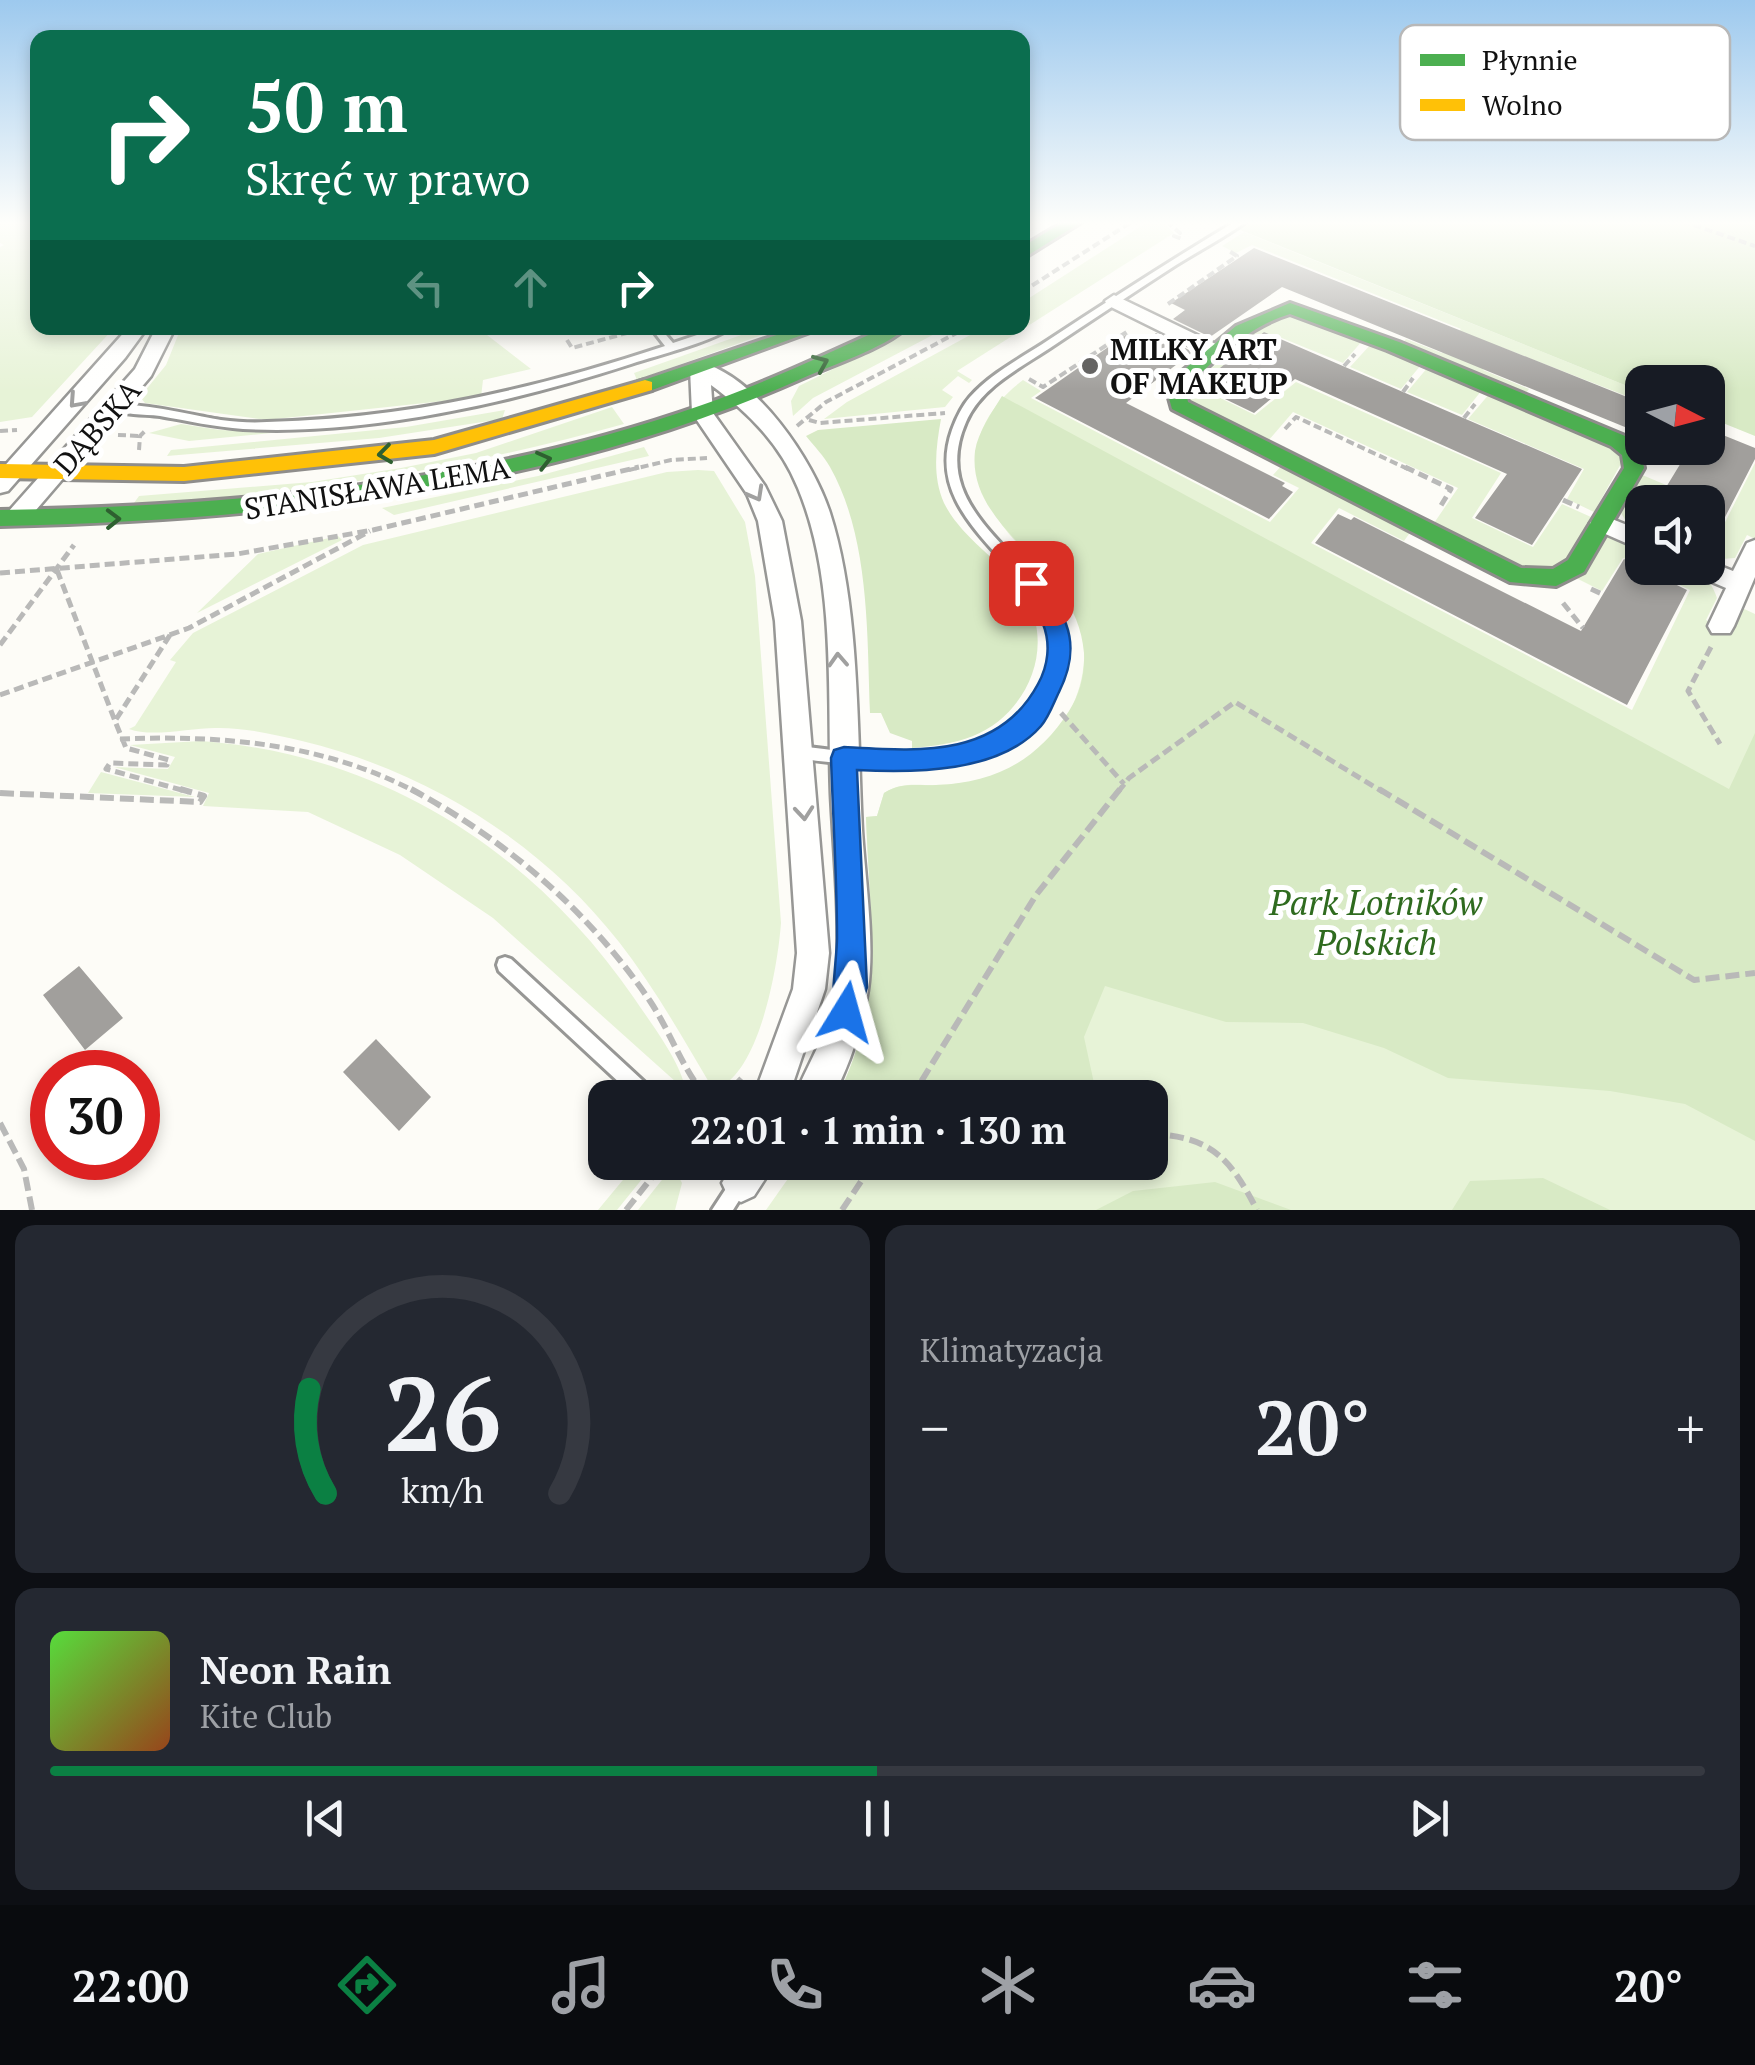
<!DOCTYPE html>
<html lang="pl">
<meta charset="utf-8">
<style>
:root{--surface:#171b24;--page:#242831;--text:#f1f3f6;--muted:#9ea1a6;--line:#363941;--accent:#0b8043}
body{margin:0;font-family:"PT Serif",serif;background:var(--page);color:var(--text);height:100vh;display:flex;flex-direction:column;font-size:38px;white-space:nowrap}
*{box-sizing:border-box;margin:0}
p{font-size:32px;color:var(--muted)}
.icon{flex:none;width:55px;height:55px;fill:none;stroke:currentColor;stroke-width:2;stroke-linecap:round;stroke-linejoin:round}
.map{position:relative;height:1210px;overflow:hidden}
.details{display:flex;flex-direction:column;gap:15px;padding:15px;background:#0d0f14;flex:1}
.details>*{flex:none}
.banner{position:absolute;left:30px;top:30px;width:1000px;height:305px;border-radius:20px;box-shadow:0 5px 15px #0003;background:#0b6e4f;color:#fff;overflow:hidden}
.needle{width:65px;rotate:96deg}
.tools{position:absolute;left:1625px;top:365px;display:grid;gap:20px}
.tools a{display:grid;place-items:center;width:100px;height:100px;border-radius:20px;background:var(--surface);box-shadow:0 5px 15px #0003;font-size:50px}
.speed{position:absolute;left:30px;top:1050px;display:flex;gap:20px;font-size:50px;font-weight:700;text-align:center}
.speed>*{display:grid;place-content:center;width:130px;height:130px;border-radius:50%;background:var(--surface);box-shadow:0 5px 15px #0003;line-height:1}
.speed .limit{border:15px solid #d22;background:#fff;color:#111}
.pin{position:absolute;display:grid;place-items:center;width:85px;height:85px;color:#fff;margin:-42px;border-radius:20px;box-shadow:0 5px 15px #0006}
.me{position:absolute;width:110px;margin:-55px;rotate:8deg;stroke-linejoin:round;filter:drop-shadow(0 0 8px #0008)}
.turn{display:flex;align-items:center;gap:35px;height:210px;padding:0 50px;font-size:45px}
.turn .icon{width:130px;height:130px;stroke-width:2.5}
.turn b{display:block;font-size:70px;line-height:85px}
.lanes{display:flex;align-items:center;height:95px;padding:0 50px;background:#0003;justify-content:center;gap:50px;direction:ltr}
.lanes .off{opacity:.35}
.big{font-size:75px;font-weight:800;line-height:1.1}
.details .card{flex:1;display:flex;flex-direction:column;justify-content:center;gap:15px;min-width:0;padding:0 35px;border-radius:20px;background:var(--page)}
.details .dial{align-items:center;gap:0}
.dial svg{height:260px;overflow:visible;fill:none;stroke:var(--line);stroke-width:7;stroke-linecap:round;text-anchor:middle}
.dial text{fill:var(--text);stroke:none}
.song{display:flex;align-items:center;gap:30px}
.cover{width:120px;height:120px;border-radius:15px;background:linear-gradient(135deg,hsl(110 70% 55%),hsl(20 70% 35%))}
.played{height:10px;border-radius:5px;background:linear-gradient(90deg,var(--accent) 50%,var(--line) 50%)}
.keys{display:flex;justify-content:space-around;direction:ltr}
.heat{display:flex;justify-content:space-between;align-items:center;font-size:55px;direction:ltr}
.details .tiles{flex:1;display:grid;gap:15px;grid-template-columns:1fr 1fr}
.card:last-child{grid-column:span 2}
.trip{position:absolute;left:588px;top:1080px;width:580px;height:100px;border-radius:20px;background:var(--surface);box-shadow:0 5px 15px #0003;font-weight:800;line-height:100px;text-align:center}
.dock{display:flex;height:160px;justify-content:space-around;align-items:center;background:#090b0e;color:var(--muted)}
.dock .icon{width:70px;height:70px}
.dock .active{color:var(--accent)}
.dock b{font-size:45px;color:var(--text)}
.map>svg:first-child{display:block}
.green{fill:#e7f3d7}
.forest{fill:#d8eac5}
.building{fill:#a19f9c}
.lines{fill:none;stroke-linecap:round;stroke-linejoin:round}
.lane-casing{stroke:#979795;stroke-width:6}
.street-casing{stroke:#979795;stroke-width:5}
.fast-casing{stroke:#8e8d8b;stroke-width:6}
.slow-casing{stroke:#8e8d8b;stroke-width:6}
.path-far2{stroke:#b9b9b8;stroke-width:4;stroke-dasharray:8 4;stroke-linecap:butt}
.path-far1{stroke:#b9b9b8;stroke-width:5;stroke-dasharray:10 5;stroke-linecap:butt}
.path{stroke:#b9b9b8;stroke-width:6;stroke-dasharray:14 6;stroke-linecap:butt}
.lane{fill:#fffffe;fill-rule:evenodd}
.street{fill:#fffffe;fill-rule:evenodd}
.fast{fill:#4caf50;fill-rule:evenodd}
.slow{fill:#ffc107;fill-rule:evenodd}
.oneway{stroke:#2e6030}
.oneway2{stroke:#a0a09f}
.route{fill:#1a73e8;stroke:#114b97;stroke-width:2.5}
.poi-dot{fill:#646362;stroke:#fff;stroke-width:4}
.labels{text-anchor:middle;dominant-baseline:central;stroke-width:10;stroke-linejoin:round;paint-order:stroke}
.poi-label{font-size:30px;font-weight:bold;fill:#111;stroke:#fff;text-anchor:start}
.street-label{font-size:30px;fill:#111;stroke:#fff}
.near-park-label{font-size:35px;font-style:italic;fill:#2f6b1f;stroke:#fff}
.key{fill:#fff;stroke:#b8b8b8;stroke-width:2.5}
.key-label{font-size:28px;fill:#111}
</style>
<div class="map">
<svg width="1755" height="1210" viewBox="0 0 1755 1210">
<rect width="100%" height="100%" fill="#fdfcf7"/>
<path class="green" d="M 37,221 L 38,328 L 114,328 L 32,417 L 0,422 L 0,247 L 4,245 L 0,243 L 0,222 Z
M 1149,221 L 1161,221 L 1174,233 L 957,371 L 972,380 L 969,383 L 958,376 L 942,390 L 953,397 L 945,407 L 824,419 L 847,402 L 983,328 L 1022,328 L 1023,302 Z
M 1244,232 L 1642,392 L 1642,402 L 1501,347 L 1483,370 L 1529,389 L 1523,397 L 1400,346 L 1406,339 L 1442,353 L 1461,329 L 1252,245 L 1236,253 L 1222,246 Z
M 1281,313 L 1363,340 L 1343,363 L 1277,336 L 1208,392 L 1255,415 L 1296,382 L 1501,473 L 1472,518 L 1533,547 L 1562,504 L 1591,517 L 1561,570 L 1544,576 L 1432,526 L 1458,488 L 1293,412 L 1268,441 L 1190,402 L 1186,388 Z
M 181,328 L 478,328 L 531,369 L 483,380 L 481,397 L 266,420 L 145,403 L 140,397 L 166,365 Z
M 761,328 L 781,328 L 637,380 L 634,373 Z
M 916,328 L 946,328 L 813,398 L 793,416 L 791,401 L 799,386 Z
M 1371,344 L 1421,365 L 1401,389 L 1350,367 Z
M 1428,367 L 1482,390 L 1462,415 L 1407,392 Z
M 1023,380 L 1041,391 L 1031,398 L 1270,522 L 1299,488 L 1273,475 L 1283,464 L 1414,527 L 1404,541 L 1339,508 L 1311,543 L 1632,710 L 1690,590 L 1644,568 C 1676,568 1706,562 1717,598 L 1706,620 L 1727,630 L 1740,607 L 1755,614 L 1755,1210 L 766,1210 L 799,1163 L 1150,1162 L 1150,1098 L 837,1097 C 887,999 869,920 866,817 L 877,816 L 884,793 C 901,782 915,785 935,785 C 974,784 1011,776 1041,749 C 1080,713 1098,653 1072,604 C 1058,579 1034,562 1016,542 C 965,486 960,428 1023,380 Z
M 1490,393 L 1603,441 L 1623,460 L 1594,512 L 1567,499 L 1584,469 L 1468,419 Z
M 612,407 L 624,424 C 464,468 300,496 134,503 L 139,496 L 312,482 L 401,468 L 476,453 Z
M 505,410 L 502,419 L 379,438 L 167,456 L 171,450 L 406,427 Z
M 181,424 L 220,430 L 281,432 L 189,441 L 149,433 Z
M 644,447 L 649,456 L 394,515 L 382,508 L 538,476 Z
M 1755,463 L 1755,539 L 1747,535 L 1735,558 L 1708,560 L 1708,544 L 1713,546 Z
M 698,470 L 714,471 L 745,522 L 755,576 L 781,923 C 778,965 761,1064 722,1086 L 710,1084 C 681,1035 654,987 619,942 C 541,842 426,771 302,741 C 276,735 247,728 219,728 C 193,727 153,738 129,729 L 135,726 L 176,662 L 170,660 L 193,633 L 363,545 L 667,472 Z
M 1640,474 L 1666,485 L 1655,502 L 1642,502 L 1642,532 L 1626,521 L 1621,513 Z
M 1606,527 L 1642,545 L 1642,567 L 1623,558 L 1602,591 L 1574,577 Z
M 338,536 L 342,540 L 197,613 L 258,554 Z
M 201,741 C 382,754 533,851 634,998 C 652,1025 680,1060 686,1091 L 493,918 L 400,855 L 308,812 L 203,806 L 209,793 L 114,767 L 168,769 L 175,757 L 130,745 Z
M 101,772 L 195,797 L 88,793 Z
M 637,1163 L 655,1163 L 617,1210 L 598,1210 Z
M 673,1166 L 682,1183 L 675,1210 L 638,1210 Z"/>
<path class="forest" d="M 1218,221 L 1755,221 L 1755,436 L 1708,417 L 1708,382 L 1642,382 L 1642,392 Z
M 1002,396 L 1729,789 L 1755,733 L 1755,1141 L 1685,1104 L 1610,1091 L 1448,1078 L 1384,1048 L 1303,1023 L 1226,1022 L 1105,986 L 1084,1037 L 1097,1097 L 837,1097 C 885,1003 870,918 866,817 L 877,816 L 884,793 C 902,782 916,786 936,785 C 994,783 1037,761 1069,711 C 1080,694 1085,674 1084,653 C 1078,564 966,532 975,451 C 978,432 992,412 1002,396 Z
M 941,419 C 936,447 932,476 944,503 C 963,541 1004,561 1025,596 C 1056,648 1027,714 973,736 C 953,744 933,746 912,748 L 912,741 L 890,733 L 881,713 L 870,713 C 867,635 870,538 830,467 C 824,456 814,446 806,436 L 818,430 Z
M 1543,1178 L 1610,1210 L 1452,1210 L 1470,1181 Z
M 1215,1182 L 1291,1210 L 1096,1210 L 1133,1191 Z"/>
<path class="building" d="M 1254,248 L 1642,403 L 1642,434 L 1282,287 L 1210,337 L 1173,319 L 1185,310 L 1171,303 Z
M 1264,332 L 1403,392 L 1582,469 L 1532,545 L 1475,518 L 1507,474 L 1295,379 L 1254,413 L 1198,386 Z
M 1156,333 L 1193,352 L 1126,403 L 1285,483 L 1282,486 L 1293,492 L 1269,519 L 1035,398 L 1127,334 L 1145,342 Z
M 1708,429 L 1755,448 L 1755,459 L 1708,550 L 1708,502 L 1657,502 L 1690,448 L 1708,448 Z
M 1338,514 L 1351,520 L 1354,517 L 1581,631 L 1624,559 L 1687,590 L 1627,705 L 1315,543 Z
M 79,966 L 123,1018 L 85,1050 L 43,995 Z
M 376,1039 L 431,1097 L 399,1131 L 343,1072 Z"/>
<g class="lines">
<defs>
<path id="lane" d="M 1236,221 L 1247,221 C 1225,237 1200,250 1176,265 C 1134,292 1092,320 1050,348 C 1020,368 981,387 966,422 C 925,515 1040,553 1062,629 C 1069,654 1063,679 1050,701 C 1046,707 1043,715 1038,721 C 998,771 911,770 854,764 C 834,762 813,762 794,756 L 792,752 L 794,748 L 799,746 C 860,753 945,768 1001,735 C 1019,725 1031,709 1041,691 C 1054,670 1056,641 1045,618 C 1015,555 923,512 952,430 C 956,419 962,406 970,397 C 991,373 1023,357 1050,339 C 1111,299 1173,259 1236,221 Z
M 651,328 L 660,328 L 673,343 L 718,328 L 731,328 C 705,344 661,354 631,364 C 514,402 367,436 243,429 C 215,427 188,421 160,416 C 144,414 122,415 109,408 C 127,398 197,417 221,420 C 237,422 252,423 267,422 C 408,418 532,390 665,346 Z
M 505,957 L 511,959 L 655,1092 L 658,1098 L 636,1098 L 499,971 L 497,965 L 499,959 Z
M 710,1162 L 733,1162 L 748,1176 L 750,1183 L 733,1210 L 712,1210 L 729,1184 L 713,1168 Z"/>
<path id="street" d="M 1114,295 L 1224,348 L 1227,352 L 1217,358 L 1210,356 L 1107,305 L 1105,301 Z
M 128,328 L 147,328 L 125,358 L 8,491 L 0,493 L 0,471 Z
M 156,328 L 175,328 L 151,376 L 24,524 L 8,524 L 4,518 L 8,512 L 135,369 Z
M 700,362 C 757,377 813,460 830,513 C 860,606 857,732 862,830 C 865,879 875,942 868,990 C 862,1027 850,1065 832,1098 L 794,1098 C 810,1058 831,1031 836,985 C 841,923 834,857 831,795 C 827,696 837,581 798,488 C 780,444 749,413 711,385 L 713,413 L 765,486 L 782,521 L 801,621 L 829,953 L 825,989 L 788,1098 L 753,1098 L 793,989 L 797,953 L 775,621 L 758,521 L 747,494 L 692,413 L 690,368 Z
M 1602,515 L 1642,531 L 1642,550 L 1594,529 L 1590,523 Z
M 1755,540 L 1755,577 L 1734,626 L 1730,633 L 1712,633 L 1708,626 L 1726,588 L 1693,574 L 1690,568 L 1708,568 L 1708,561 L 1733,571 L 1747,543 Z
M 734,1162 L 776,1162 L 754,1196 L 741,1202 L 728,1196 L 722,1183 Z"/>
<path id="fast" d="M 1065,221 L 1083,221 L 1022,259 L 1022,247 Z
M 1290,303 L 1399,342 L 1625,436 L 1641,453 L 1644,468 L 1584,572 L 1556,586 L 1510,582 L 1172,409 L 1166,387 L 1168,383 L 1236,326 ZM 1290,314 L 1387,350 L 1611,446 L 1622,455 L 1624,468 L 1568,560 L 1553,569 L 1521,568 L 1188,402 L 1185,388 C 1216,359 1247,327 1290,314 Z
M 797,328 L 821,328 L 652,390 L 638,390 L 636,386 L 638,382 Z
M 884,328 L 906,328 C 884,348 832,365 803,378 C 552,490 273,520 0,526 L 0,510 C 237,506 477,484 702,405 C 765,383 824,355 884,328 Z"/>
<path id="slow" d="M 645,380 L 652,382 L 652,390 L 434,454 L 184,481 L 0,478 L 0,464 L 184,467 L 434,440 Z"/>
</defs>
<use href="#lane" class="lane-casing"/>
<use href="#street" class="street-casing"/>
<use href="#fast" class="fast-casing"/>
<use href="#slow" class="slow-casing"/>
<path class="path-far2" d="M 1166,221 L 1180,233 L 1174,236 L 1182,239
M 1682,221 L 1755,246
M 1022,292 L 1133,221
M 1168,304 L 1237,256 L 1229,251
M 567,340 L 572,348 L 638,330
M 1344,366 L 1355,354
M 1029,379 L 1043,387 L 1128,331
M 1403,392 L 1413,378
M 1464,418 L 1475,404
M 809,420 L 820,423 L 945,413
M 797,426 L 826,402 L 966,328
M 1285,429 L 1296,417 L 1410,470
M 0,431 L 17,430
M 118,435 L 140,436
M 139,450 L 140,436 L 147,429
M 1662,453 L 1678,449
M 629,470 L 671,460 L 707,458"/>
<path class="path-far1" d="M 1405,467 L 1451,489 L 1440,507
M 1563,500 L 1579,507
M 57,570 L 115,721
M 0,573 L 237,554 L 373,530 L 639,467
M 1591,589 L 1602,594
M 1563,603 L 1583,628
M 170,635 L 115,721 L 126,748 L 169,760 L 167,765 L 110,763 L 106,769 L 189,792
M 0,645 L 74,545
M 1711,647 L 1688,691 L 1720,744
M 0,695 L 189,628 L 370,531
M 1061,713 L 1124,784
M 120,739 C 222,735 323,743 416,792
M 1118,792 L 1129,778 L 1235,702 L 1383,792"/>
<path class="path" d="M 411,789 C 507,841 588,910 650,1001 C 670,1031 681,1066 704,1094 L 728,1093 L 742,1078
M 1379,789 L 1694,980 L 1755,973
M 0,793 L 200,802 L 204,796 L 180,789
M 911,1098 L 1036,895 L 1120,789
M 0,1123 L 24,1169 L 32,1210
M 1150,1134 C 1211,1136 1230,1158 1257,1210
M 626,1210 L 664,1162
M 842,1210 L 874,1162"/>
<use href="#lane" class="lane"/>
<use href="#street" class="street"/>
<use href="#fast" class="fast"/>
<use href="#slow" class="slow"/>
</g>
<defs><path id="oneway-chevron" d="M-2-3.5L2.5 0L-2 3.5" fill="none" stroke-width="1.6" stroke-linecap="round" stroke-linejoin="round" transform="scale(2.5)"/></defs>
<g class="oneway">
<use href="#oneway-chevron" transform="translate(821 363) rotate(-23)"/>
<use href="#oneway-chevron" transform="translate(385 454) rotate(173)"/>
<use href="#oneway-chevron" transform="translate(544 460) rotate(-14)"/>
<use href="#oneway-chevron" transform="translate(113 519) rotate(-1)"/>
</g>
<g class="oneway2">
<use href="#oneway-chevron" transform="translate(76 401) rotate(132)"/>
<use href="#oneway-chevron" transform="translate(756 494) rotate(61)"/>
<use href="#oneway-chevron" transform="translate(838 660) rotate(-93)"/>
<use href="#oneway-chevron" transform="translate(804 813) rotate(85)"/>
</g>
<linearGradient id="sky" x2="0" y2="1"><stop stop-color="#9dc9ee"/><stop offset="0.57" stop-color="#fefefb"/><stop offset="1" stop-color="#fefefb" stop-opacity="0"/></linearGradient>
<rect width="1755" height="391" fill="url(#sky)"/>
<path class="route" d="M 1031,574 L 1039,577 C 1048,592 1061,608 1066,624 C 1075,648 1070,670 1059,692 C 1054,702 1049,717 1041,726 C 1000,773 914,773 857,770 L 867,987 L 856,1022 L 846,1027 L 835,1022 C 829,1009 837,958 837,938 C 837,878 833,818 831,758 L 834,750 L 844,747 C 917,751 998,759 1038,684 C 1048,666 1051,644 1043,624 C 1038,610 1027,596 1020,583 Z"/>
<circle class="poi-dot" cx="1090" cy="366" r="10"/>
<g class="labels">
<g class="poi-label">
<text x="1110" y="349">MILKY ART<tspan x="1110" dy="34">OF MAKEUP</tspan></text>
</g>
<g class="street-label">
<text transform="translate(97 427) rotate(-49)">DĄBSKA</text>
<text transform="translate(377 488) rotate(-9)">STANISŁAWA LEMA</text>
</g>
<g class="near-park-label">
<text x="1376" y="902">Park Lotników<tspan x="1376" dy="40">Polskich</tspan></text>
</g>
</g>
<rect x="1400" y="25" width="330" height="115" rx="15" class="key"/>
<rect x="1420" y="54" width="45" height="12" fill="#4caf50"/>
<rect x="1420" y="99" width="45" height="12" fill="#ffc107"/>
<g class="key-label">
<text x="1482" y="70">Płynnie</text>
<text x="1482" y="115">Wolno</text>
</g>
</svg>
<div class="tools">
<a><svg class="needle" viewBox="-14 -14 28 28"><path d="M0-13l5 13h-10z" fill="#e53935"/><path d="M0 13l5-13h-10z" fill="#9ea1a6"/></svg></a>
<a><svg class="icon" aria-label="sound" viewBox="0 0 24 24"><path d="M4 9h4l5-4v14l-5-4H4zM17 9q2 3 0 6"/></svg></a>
</div>
<div class="speed"><div class="limit">30</div></div>
<div class="pin" style="left:1031px;top:583px;background:#d93025"><svg class="icon" aria-label="arrive" viewBox="0 0 24 24"><path d="M6 21V4h12l-3 4 3 4H6"/></svg></div>
<svg class="me" style="left:846px;top:1012px" viewBox="-20 -20 40 40"><path d="M0-17L14 15 0 8-14 15z" fill="#1a73e8" stroke="#fff" stroke-width="4"/></svg>
<div class="trip">22:01 · 1 min · 130 m</div>
<div class="banner">
<div class="turn"><svg class="icon" aria-label="right" viewBox="0 0 24 24"><path d="M7 20v-9h11M14 6l5 5-5 5"/></svg><div><b>50 m</b>Skręć w prawo</div></div>
<div class="lanes"><svg class="icon off" aria-label="left" viewBox="0 0 24 24"><path d="M17 20v-9H6M10 6l-5 5 5 5"/></svg><svg class="icon off" aria-label="ahead" viewBox="0 0 24 24"><path d="M12 20V5M6 11l6-6 6 6"/></svg><svg class="icon" aria-label="right" viewBox="0 0 24 24"><path d="M7 20v-9h11M14 6l5 5-5 5"/></svg></div>
</div>
</div>
<section class="details">
<div class="tiles">
<div class="card dial"><svg viewBox="0 0 100 80">
<path d="M14 69A42 42 0 1 1 86 69"/>
<path d="M14 69A42 42 0 0 1 9 37" stroke="#0b8043"/>
<text x="50" y="56" font-size="32" font-weight="700">26</text>
<text x="50" y="72" font-size="11">km/h</text>
</svg></div>
<div class="card"><p>Klimatyzacja</p>
<div class="heat"><a>−</a><b class="big">20°</b><a>+</a></div>
</div>
<div class="card">
<div class="song"><i class="cover"></i><div><b>Neon Rain</b><p>Kite Club</p></div></div>
<div class="played"></div>
<div class="keys"><svg class="icon" aria-label="previous" viewBox="0 0 24 24"><path d="M18 5L8 12l10 7zM5 5v14"/></svg><svg class="icon" aria-label="pause" viewBox="0 0 24 24"><path d="M8 5v14M16 5v14"/></svg><svg class="icon" aria-label="next" viewBox="0 0 24 24"><path d="M6 5l10 7-10 7zM19 5v14"/></svg></div>
</div>
</div>
</section>
<nav class="dock">
<b>22:00</b>
<svg class="icon active" aria-label="directions" viewBox="0 0 24 24"><path d="M12 3l9 9-9 9-9-9zM9 14v-3h6M13 9l2 2-2 2"/></svg>
<svg class="icon" aria-label="music" viewBox="0 0 24 24"><path d="M9 18V5l10-2v13"/><circle cx="6" cy="18" r="3"/><circle cx="16" cy="16" r="3"/></svg>
<svg class="icon" aria-label="phone" viewBox="0 0 24 24"><path d="M5 4h4l2 5-3 2q2 4 5 5l2-3 5 2v4C11 20 4 13 5 4z"/></svg>
<svg class="icon" aria-label="climate" viewBox="0 0 24 24"><path d="M12 3v18M4 7l16 10M4 17L20 7"/></svg>
<svg class="icon" aria-label="car" viewBox="0 0 24 24"><path d="M5 17H2v-5l4-1 3-4h7l3 4 3 1v5h-3M9 17h6M6 11h13"/><circle cx="7" cy="17" r="2"/><circle cx="17" cy="17" r="2"/></svg>
<svg class="icon" aria-label="filters" viewBox="0 0 24 24"><path d="M4 7h16M4 17h16"/><circle cx="9" cy="7" r="2"/><circle cx="15" cy="17" r="2"/></svg>
<b>20°</b>
</nav>
